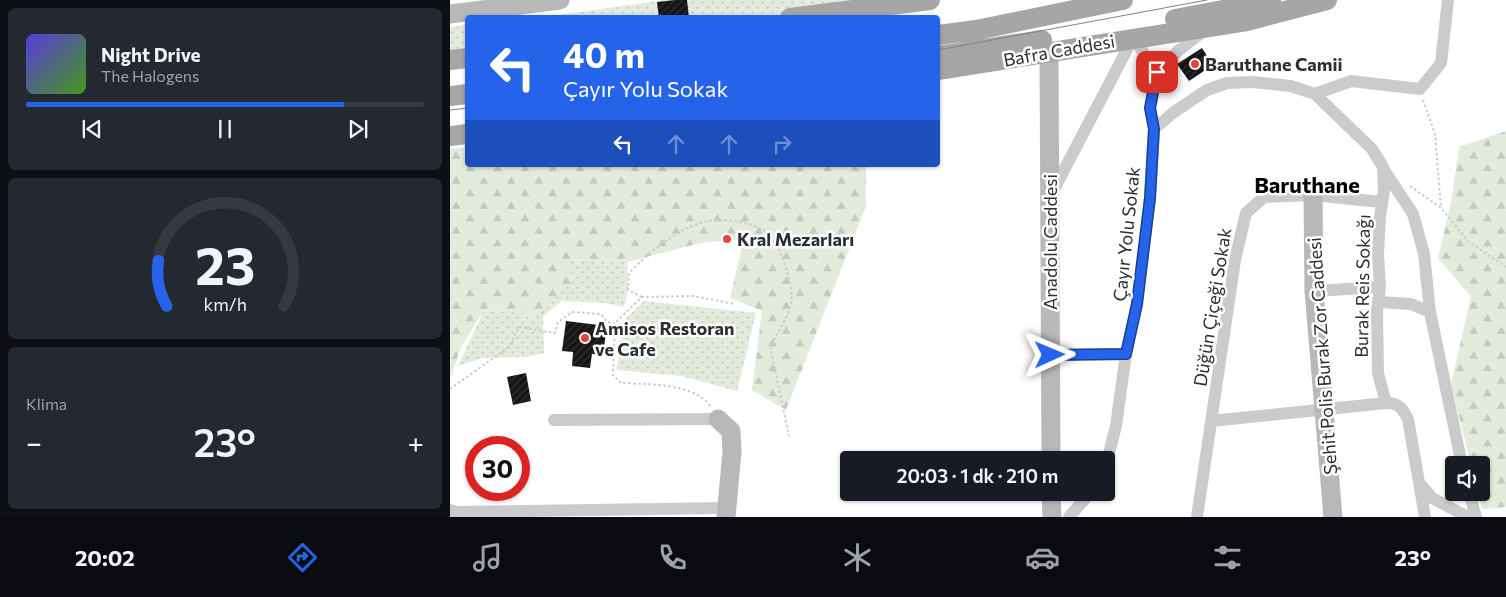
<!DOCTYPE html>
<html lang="tr">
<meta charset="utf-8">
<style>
:root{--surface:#171b24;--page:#242831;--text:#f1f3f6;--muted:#9ea1a6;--line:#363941;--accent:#2563eb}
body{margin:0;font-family:Commissioner,sans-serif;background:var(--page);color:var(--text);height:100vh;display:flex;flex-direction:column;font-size:19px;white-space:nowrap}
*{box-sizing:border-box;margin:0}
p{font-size:16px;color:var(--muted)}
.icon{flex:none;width:28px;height:28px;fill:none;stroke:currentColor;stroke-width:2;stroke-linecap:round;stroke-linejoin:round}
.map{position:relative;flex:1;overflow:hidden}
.drawer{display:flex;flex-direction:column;gap:8px;padding:8px;background:#0d0f14;width:450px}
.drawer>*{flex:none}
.guide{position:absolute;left:15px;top:15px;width:475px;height:152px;border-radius:5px;box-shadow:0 1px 4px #0004;background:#2563eb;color:#fff;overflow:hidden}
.fabs{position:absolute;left:995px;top:456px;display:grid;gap:10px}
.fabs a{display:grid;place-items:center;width:45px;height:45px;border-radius:5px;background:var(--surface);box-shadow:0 1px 4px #0004;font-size:25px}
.speed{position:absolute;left:15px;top:436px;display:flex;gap:10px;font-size:25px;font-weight:700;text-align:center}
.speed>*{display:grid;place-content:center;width:65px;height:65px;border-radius:50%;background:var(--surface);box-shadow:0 1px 4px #0004;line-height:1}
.speed .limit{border:8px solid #d22;background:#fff;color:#111}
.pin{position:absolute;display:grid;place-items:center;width:42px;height:42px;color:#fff;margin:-21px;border-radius:10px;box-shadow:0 2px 8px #0006}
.me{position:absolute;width:55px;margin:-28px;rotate:89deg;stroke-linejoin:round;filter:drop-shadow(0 0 4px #0008)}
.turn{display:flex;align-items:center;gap:18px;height:105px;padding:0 15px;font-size:22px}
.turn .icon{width:65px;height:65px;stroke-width:2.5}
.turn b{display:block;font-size:35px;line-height:42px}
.lanes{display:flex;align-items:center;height:48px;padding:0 15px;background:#0003;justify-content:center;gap:25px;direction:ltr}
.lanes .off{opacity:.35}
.big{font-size:38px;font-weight:600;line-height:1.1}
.drawer .tile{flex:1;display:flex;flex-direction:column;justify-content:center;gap:8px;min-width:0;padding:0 18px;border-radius:8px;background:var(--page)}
.drawer .dial{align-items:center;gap:0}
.dial svg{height:130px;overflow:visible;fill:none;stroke:var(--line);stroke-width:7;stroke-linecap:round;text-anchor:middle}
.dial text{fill:var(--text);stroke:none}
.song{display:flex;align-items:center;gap:15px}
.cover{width:60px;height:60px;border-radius:8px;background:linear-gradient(135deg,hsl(250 70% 55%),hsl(100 70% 35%))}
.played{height:5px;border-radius:2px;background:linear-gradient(90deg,var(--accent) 80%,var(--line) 80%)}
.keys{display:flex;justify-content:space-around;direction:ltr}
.heat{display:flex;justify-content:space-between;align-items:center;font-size:28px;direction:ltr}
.trip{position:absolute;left:390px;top:451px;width:275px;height:50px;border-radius:5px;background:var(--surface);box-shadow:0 1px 4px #0004;font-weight:600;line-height:50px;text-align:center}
.tab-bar{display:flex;height:80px;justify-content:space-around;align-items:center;background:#090b0e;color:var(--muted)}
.tab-bar .icon{width:35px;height:35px}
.tab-bar .active{color:var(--accent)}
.tab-bar b{font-size:22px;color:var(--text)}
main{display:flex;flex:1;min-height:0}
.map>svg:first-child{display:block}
.grass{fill:url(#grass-dots)}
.forest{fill:url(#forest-firs)}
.building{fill:url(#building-hatch)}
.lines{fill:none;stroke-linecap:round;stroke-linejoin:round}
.path{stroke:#cbcbcb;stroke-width:2;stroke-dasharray:2.5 2.5;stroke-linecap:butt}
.street{stroke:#cbcbcb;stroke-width:12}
.secondary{stroke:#b8b8b8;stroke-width:19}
.primary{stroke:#a6a6a6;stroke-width:20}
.tram{stroke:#838383;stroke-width:1}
.route-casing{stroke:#184099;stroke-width:12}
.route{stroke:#2563eb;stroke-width:9}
.poi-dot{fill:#df4836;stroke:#fff;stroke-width:2}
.labels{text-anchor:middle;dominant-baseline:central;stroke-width:5;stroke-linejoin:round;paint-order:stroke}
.street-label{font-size:18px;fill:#2e2e2e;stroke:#fff}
.poi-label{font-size:18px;font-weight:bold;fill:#2e2e2e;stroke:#fff;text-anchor:start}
.district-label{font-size:22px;font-weight:bold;fill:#000;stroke:#fff}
</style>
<main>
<section class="drawer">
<div class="tile">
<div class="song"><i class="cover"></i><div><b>Night Drive</b><p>The Halogens</p></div></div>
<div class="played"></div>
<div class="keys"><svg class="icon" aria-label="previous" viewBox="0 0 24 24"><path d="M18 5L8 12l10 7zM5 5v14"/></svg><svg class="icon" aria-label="pause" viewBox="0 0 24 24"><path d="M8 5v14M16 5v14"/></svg><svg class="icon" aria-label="next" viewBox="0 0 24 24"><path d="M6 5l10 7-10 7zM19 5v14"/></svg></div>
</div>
<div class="tile dial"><svg viewBox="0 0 100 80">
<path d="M14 69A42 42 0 1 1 86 69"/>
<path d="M14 69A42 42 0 0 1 9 41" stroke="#2563eb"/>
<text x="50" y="56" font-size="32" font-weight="700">23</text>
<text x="50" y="72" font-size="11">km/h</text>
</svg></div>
<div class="tile"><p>Klima</p>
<div class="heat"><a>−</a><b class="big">23°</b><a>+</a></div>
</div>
</section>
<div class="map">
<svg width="1056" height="517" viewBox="0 0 1056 517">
<defs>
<pattern id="grass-dots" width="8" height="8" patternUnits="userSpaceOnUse" patternTransform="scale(1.25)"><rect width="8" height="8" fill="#e2ebdc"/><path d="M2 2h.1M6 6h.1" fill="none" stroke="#c2cabd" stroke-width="1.8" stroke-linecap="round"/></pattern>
<pattern id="forest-firs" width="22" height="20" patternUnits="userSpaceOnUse" patternTransform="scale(1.25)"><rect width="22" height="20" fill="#e2ebdc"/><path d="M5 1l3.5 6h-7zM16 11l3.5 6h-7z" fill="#c2cabd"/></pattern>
<pattern id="building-hatch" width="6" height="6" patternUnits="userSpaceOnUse" patternTransform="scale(1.25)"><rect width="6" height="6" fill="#151515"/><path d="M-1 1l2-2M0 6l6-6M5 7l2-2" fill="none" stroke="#2f2f2f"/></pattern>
</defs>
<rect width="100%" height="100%" fill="#fff"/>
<path class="grass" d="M 216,0 L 454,0 L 350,18 L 86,18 Z
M 17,25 L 17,49 L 0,50 L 0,27 Z
M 121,259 L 177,262 L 178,290 L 174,307 L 155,303 L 112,301 L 93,316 L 94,353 L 76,357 L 32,358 L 8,366 L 34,310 L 88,314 Z
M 194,301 L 306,313 L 287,391 L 231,376 L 167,370 L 173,321 Z"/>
<path class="forest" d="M 1056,131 L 1056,507 L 1032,509 L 1028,493 L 1031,492 L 1031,465 L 1021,465 L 1001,384 L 1021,297 L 988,258 L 1001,203 L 1009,147 Z
M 17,147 L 18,165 L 416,165 L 416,206 L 336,410 L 302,390 L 312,311 L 280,298 L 294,238 L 250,243 L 177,262 L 121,259 L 123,281 L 88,314 L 34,310 L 10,349 L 0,380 L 0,149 Z"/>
<path class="building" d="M 225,0 L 237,0 L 239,18 L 209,18 L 207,2 Z
M 752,48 L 763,65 L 739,81 L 727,64 Z
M 116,321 L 157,326 L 153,355 L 142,354 L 140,368 L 122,366 L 123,352 L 112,351 Z
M 76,373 L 81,401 L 63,405 L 57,377 Z"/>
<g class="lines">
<path class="path" d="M 973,100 L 985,134 L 991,208
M 960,186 L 991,208 L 1018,241 L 1056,267
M 192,297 L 178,290 L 179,273 C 197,254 227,229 253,222 C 271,217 309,222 322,237 C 330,246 341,281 342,294 C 342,312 329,331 320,346 L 339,436
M 0,389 L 59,347 L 69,327 L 105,333 L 108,322 L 122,312 L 151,314 L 157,322 L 165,323
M 260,406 C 245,383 195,384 171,383 L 163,375 L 165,323 L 192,297 L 244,296 L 284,304"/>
<path class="street" d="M 683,38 L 707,72
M 865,94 L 901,81 L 970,89 L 991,63 L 998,0
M 704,129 L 724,112 L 757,90 L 777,83 L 802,82 L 841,86 L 865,94 L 922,149 L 933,167 L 934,190 L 930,217 L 928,255 L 930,287 L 927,311 L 928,373 L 936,403 C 949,403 952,408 958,419 L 975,517
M 934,170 L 963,214 L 974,254 L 980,312 L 1012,465
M 601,195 L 683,38
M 864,291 L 930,287
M 930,302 L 961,304 L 980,312
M 600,355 L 676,354
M 104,420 L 268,419
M 761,421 L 936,403
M 656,465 L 666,426 L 676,354 L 687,304 L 700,198 L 704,129 L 700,108 L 707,72 L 728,51 L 756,29
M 971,485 L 982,498 L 1018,517
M 1019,492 L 1026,517
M 0,510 L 7,512 L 276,508
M 619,517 L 641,492
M 747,517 L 785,260 L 796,213 L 814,197 L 863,195 L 931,202"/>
<path class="secondary" d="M 0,14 L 110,0
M 599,53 L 601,460
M 863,195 L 864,291 L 883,517
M 268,419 L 281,431 L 282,452 L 276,517
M 601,492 L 602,517"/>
<path class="primary" d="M 340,18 L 480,0
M 725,19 L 821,1
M 488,35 L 526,30 L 673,0
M 488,56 L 592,40
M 0,60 L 18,58
M 488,70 L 797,21 L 877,0
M 0,96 L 18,94
M 0,136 L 18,134"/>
<path class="tram" d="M 488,50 L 757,0
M 0,110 L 18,108"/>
</g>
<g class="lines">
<defs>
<path id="route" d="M 600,355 L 676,354 L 687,304 L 700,198 L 704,129 L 700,108 L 707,72"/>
</defs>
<use href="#route" class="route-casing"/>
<use href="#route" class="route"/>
</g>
<g class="poi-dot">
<circle cx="745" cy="64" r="5"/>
<circle cx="277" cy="239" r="5"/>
<circle cx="135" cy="338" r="5"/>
</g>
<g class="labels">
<g class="street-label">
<text transform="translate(609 50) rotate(-10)">Bafra Caddesi</text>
<text transform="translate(676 234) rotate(-84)">Çayır Yolu Sokak</text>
<text transform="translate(600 242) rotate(-90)">Anadolu Caddesi</text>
<text transform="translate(912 286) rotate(-89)">Burak Reis Sokağı</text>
<text transform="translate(762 307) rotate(-81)">Düğün Çiçeği Sokak</text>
<text transform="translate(872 356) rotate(-94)">Şehit Polis Burak Zor Caddesi</text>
</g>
<g class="poi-label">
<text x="755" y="64">Baruthane Camii</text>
<text x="287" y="239">Kral Mezarları</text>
<text x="145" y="328">Amisos Restoran<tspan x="145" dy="21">ve Cafe</tspan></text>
</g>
<g class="district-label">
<text x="857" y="184">Baruthane</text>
</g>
</g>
</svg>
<div class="fabs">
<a><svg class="icon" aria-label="sound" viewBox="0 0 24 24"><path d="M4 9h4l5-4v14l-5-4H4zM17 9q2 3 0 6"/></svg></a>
</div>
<div class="speed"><div class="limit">30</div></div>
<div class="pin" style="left:707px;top:72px;background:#d93025"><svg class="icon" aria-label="arrive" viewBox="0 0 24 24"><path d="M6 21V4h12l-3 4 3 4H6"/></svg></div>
<svg class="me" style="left:600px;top:355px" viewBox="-20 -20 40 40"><path d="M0-17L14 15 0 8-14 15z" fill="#2563eb" stroke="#fff" stroke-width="4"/></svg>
<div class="trip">20:03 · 1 dk · 210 m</div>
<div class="guide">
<div class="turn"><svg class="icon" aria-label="left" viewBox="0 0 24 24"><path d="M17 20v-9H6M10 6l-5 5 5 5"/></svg><div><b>40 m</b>Çayır Yolu Sokak</div></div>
<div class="lanes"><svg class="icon" aria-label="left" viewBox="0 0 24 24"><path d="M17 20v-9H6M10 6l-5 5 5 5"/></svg><svg class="icon off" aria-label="ahead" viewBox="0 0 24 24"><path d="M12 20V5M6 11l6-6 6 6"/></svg><svg class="icon off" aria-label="ahead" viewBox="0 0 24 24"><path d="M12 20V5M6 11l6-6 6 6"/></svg><svg class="icon off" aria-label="right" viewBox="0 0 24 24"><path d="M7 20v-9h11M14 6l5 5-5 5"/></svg></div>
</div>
</div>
</main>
<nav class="tab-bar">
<b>20:02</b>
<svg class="icon active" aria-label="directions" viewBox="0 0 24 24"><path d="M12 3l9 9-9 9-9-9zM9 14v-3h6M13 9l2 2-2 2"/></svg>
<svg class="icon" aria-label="music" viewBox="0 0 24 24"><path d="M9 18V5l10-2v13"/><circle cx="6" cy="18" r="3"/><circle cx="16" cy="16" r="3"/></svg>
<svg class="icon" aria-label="phone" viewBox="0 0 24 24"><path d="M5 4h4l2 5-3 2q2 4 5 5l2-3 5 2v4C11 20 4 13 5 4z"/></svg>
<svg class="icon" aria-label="climate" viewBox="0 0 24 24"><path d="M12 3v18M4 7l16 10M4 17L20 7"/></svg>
<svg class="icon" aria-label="car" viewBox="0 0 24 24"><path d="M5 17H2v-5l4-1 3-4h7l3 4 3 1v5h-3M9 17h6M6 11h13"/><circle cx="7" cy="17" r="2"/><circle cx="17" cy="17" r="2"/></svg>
<svg class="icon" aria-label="filters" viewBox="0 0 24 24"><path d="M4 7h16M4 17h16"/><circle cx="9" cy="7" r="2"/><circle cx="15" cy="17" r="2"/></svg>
<b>23°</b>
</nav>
